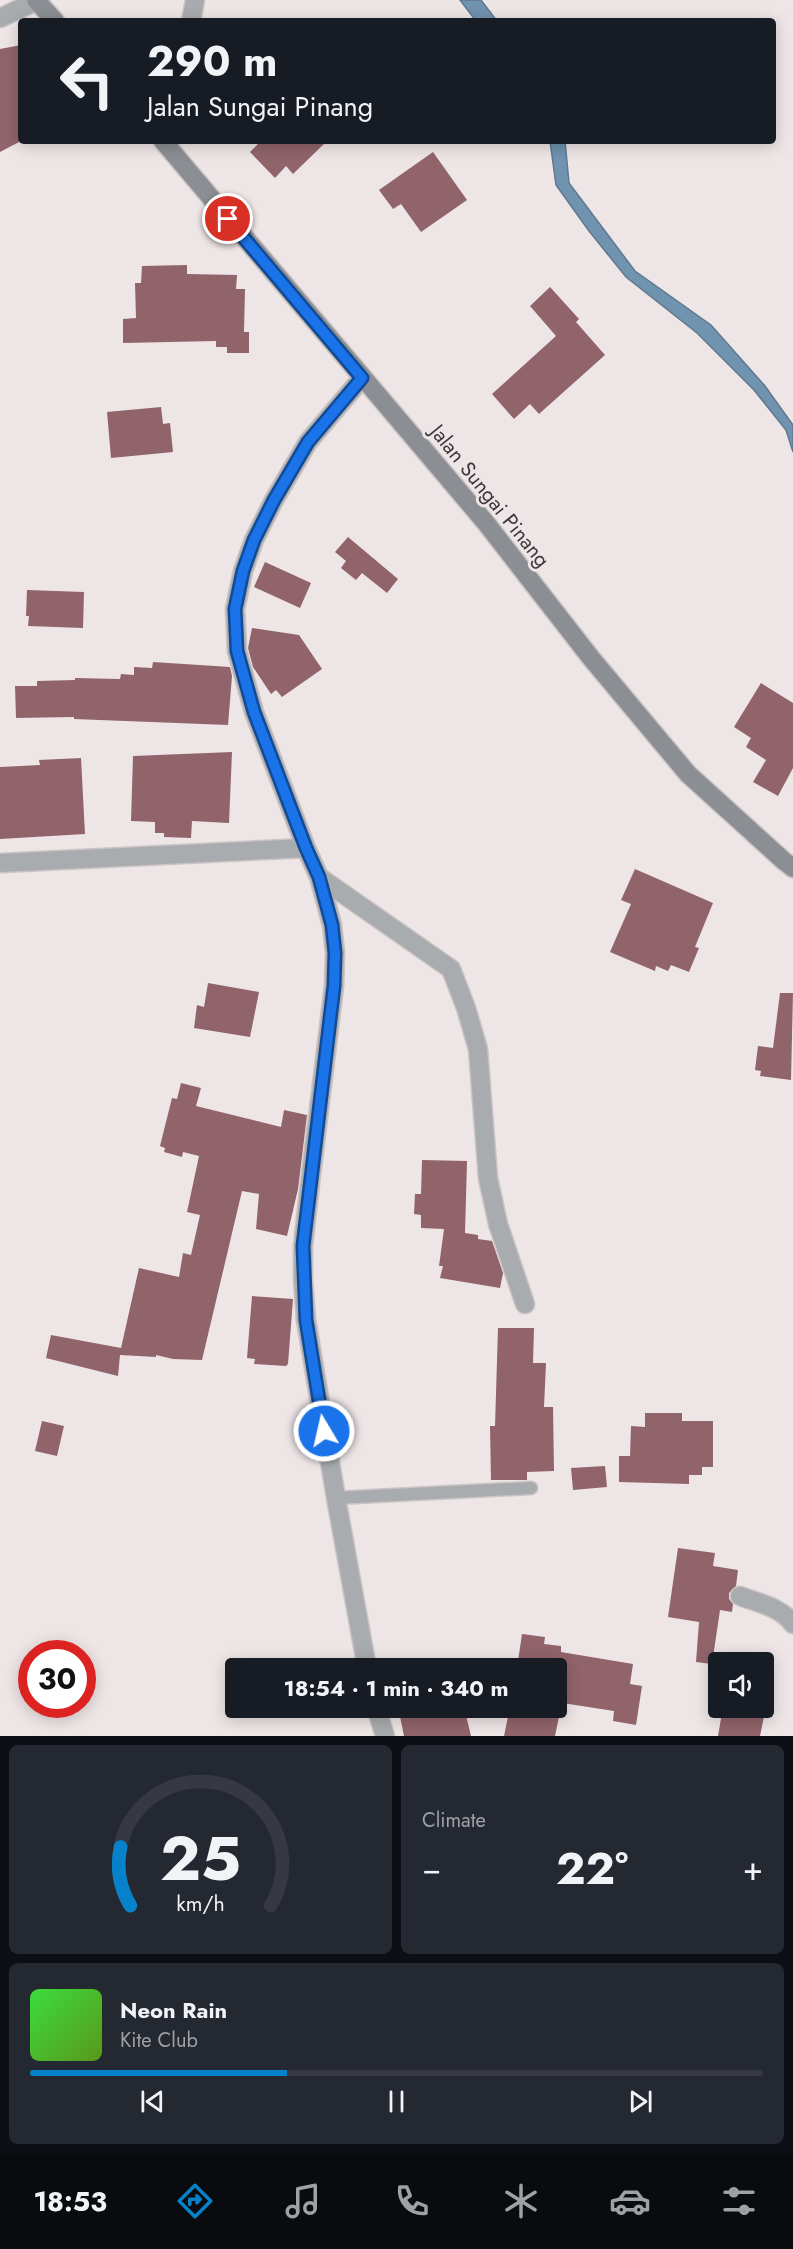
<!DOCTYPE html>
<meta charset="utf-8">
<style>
:root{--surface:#171b24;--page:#242831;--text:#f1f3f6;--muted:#9ea1a6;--line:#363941;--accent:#0682ca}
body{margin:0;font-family:Jost,sans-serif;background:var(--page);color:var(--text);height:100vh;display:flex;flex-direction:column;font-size:22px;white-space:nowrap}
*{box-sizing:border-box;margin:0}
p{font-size:20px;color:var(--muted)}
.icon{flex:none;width:33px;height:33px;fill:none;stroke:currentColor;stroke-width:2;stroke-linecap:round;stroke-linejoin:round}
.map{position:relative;height:1736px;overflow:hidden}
.side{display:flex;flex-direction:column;gap:9px;padding:9px;background:#0d0f14;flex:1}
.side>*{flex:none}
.banner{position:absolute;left:18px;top:18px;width:758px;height:126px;border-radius:6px;box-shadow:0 3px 15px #0003;background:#171b24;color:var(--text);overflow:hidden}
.tools{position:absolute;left:708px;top:1652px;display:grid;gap:12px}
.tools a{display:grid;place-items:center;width:66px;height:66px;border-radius:6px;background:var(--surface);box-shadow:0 3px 15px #0003;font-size:30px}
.speed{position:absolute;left:18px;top:1640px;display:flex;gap:12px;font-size:30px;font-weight:700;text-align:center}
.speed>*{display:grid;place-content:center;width:78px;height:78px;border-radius:50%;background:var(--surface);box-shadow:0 3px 15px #0003;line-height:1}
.speed .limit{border:9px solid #d22;background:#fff;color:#111}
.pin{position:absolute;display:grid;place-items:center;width:51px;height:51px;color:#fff;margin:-26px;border:3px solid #fff;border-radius:50%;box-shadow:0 2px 6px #0007}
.me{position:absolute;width:66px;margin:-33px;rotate:351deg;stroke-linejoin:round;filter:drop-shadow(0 0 4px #0008)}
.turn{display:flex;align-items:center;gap:21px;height:126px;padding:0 30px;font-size:27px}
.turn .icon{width:78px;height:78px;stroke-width:2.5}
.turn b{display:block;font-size:42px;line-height:51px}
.big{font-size:45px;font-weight:700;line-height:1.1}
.side .tile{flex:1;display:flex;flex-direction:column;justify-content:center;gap:9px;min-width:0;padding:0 21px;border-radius:9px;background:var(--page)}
.side .dial{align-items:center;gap:0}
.dial svg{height:156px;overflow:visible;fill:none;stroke:var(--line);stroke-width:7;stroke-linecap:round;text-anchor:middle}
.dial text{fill:var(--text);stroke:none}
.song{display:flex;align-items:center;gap:18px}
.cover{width:72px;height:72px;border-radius:9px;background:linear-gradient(135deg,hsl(120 70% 55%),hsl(90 70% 35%))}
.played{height:6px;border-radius:3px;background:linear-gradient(90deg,var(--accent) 35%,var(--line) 35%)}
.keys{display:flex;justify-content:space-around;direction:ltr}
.heat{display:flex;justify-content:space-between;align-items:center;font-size:33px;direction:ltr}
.side .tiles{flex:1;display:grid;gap:9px;grid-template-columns:1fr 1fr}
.tile:last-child{grid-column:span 2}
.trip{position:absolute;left:225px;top:1658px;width:342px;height:60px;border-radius:6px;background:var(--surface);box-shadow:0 3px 15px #0003;font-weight:700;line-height:60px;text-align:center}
.menu{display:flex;height:96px;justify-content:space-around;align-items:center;background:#090b0e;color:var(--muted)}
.menu .icon{width:42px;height:42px}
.menu .current{color:var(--accent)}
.menu b{font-size:27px;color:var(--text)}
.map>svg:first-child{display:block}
.water{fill:#7093b0;stroke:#61788d;stroke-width:1.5}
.building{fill:#91646b}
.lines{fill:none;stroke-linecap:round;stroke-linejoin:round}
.lane-casing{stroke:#cbc3c4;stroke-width:15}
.street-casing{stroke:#cbc3c4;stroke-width:21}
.secondary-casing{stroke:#cbc3c4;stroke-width:21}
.lane{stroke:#a9acae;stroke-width:12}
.street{stroke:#a9acae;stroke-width:18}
.secondary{stroke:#8b8e92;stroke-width:18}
.route-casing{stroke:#114b97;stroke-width:15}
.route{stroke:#1a73e8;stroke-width:10}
.labels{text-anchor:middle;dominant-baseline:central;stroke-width:6;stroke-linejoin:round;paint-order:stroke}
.street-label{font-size:21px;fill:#3d393a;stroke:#eee5e6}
</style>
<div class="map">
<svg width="793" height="1736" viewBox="0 0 793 1736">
<rect width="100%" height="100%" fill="#eee5e6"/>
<path class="water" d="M 460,0 L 481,0 L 497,21 L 476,21 Z
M 550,141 L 565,141 L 569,183 L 635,271 L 711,325 L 765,386 L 793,425 L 793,452 L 786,430 L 754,390 L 697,333 L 626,277 L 589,231 L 556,185 Z"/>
<path class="building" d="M 21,45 L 21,141 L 0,152 L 0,49 Z
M 261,141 L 327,141 L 293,174 L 286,166 L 275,178 L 250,152 Z
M 433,152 L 467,200 L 421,232 L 401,204 L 393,209 L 379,190 Z
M 187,265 L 187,274 L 237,275 L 236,289 L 245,289 L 244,332 L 249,332 L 249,353 L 227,353 L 227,347 L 216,347 L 216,341 L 123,343 L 123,319 L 136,318 L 135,283 L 141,283 L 142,266 Z
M 550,287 L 579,319 L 576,322 L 605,355 L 539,414 L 530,404 L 514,419 L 492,394 L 556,336 L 530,306 Z
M 161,407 L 163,424 L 170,423 L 173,452 L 111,458 L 107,412 Z
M 348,537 L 398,579 L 387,593 L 362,573 L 356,580 L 341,568 L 346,561 L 335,552 Z
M 265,562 L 311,583 L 300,608 L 254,587 Z
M 27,590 L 84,592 L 83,628 L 28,626 L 29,616 L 26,616 Z
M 252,628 L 299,635 L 322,669 L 282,697 L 276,690 L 271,694 L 253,667 L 248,648 Z
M 153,662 L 230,667 L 232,676 L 228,725 L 74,719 L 74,717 L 16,718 L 15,686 L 37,686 L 37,681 L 75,680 L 75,678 L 120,679 L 121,674 L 134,675 L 134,667 L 152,668 Z
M 761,683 L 793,703 L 793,768 L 778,796 L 753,782 L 766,760 L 746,747 L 751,738 L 734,727 Z
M 232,752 L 229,823 L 192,821 L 191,838 L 164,837 L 164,833 L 155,833 L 155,822 L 131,821 L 133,756 Z
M 81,758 L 85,834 L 0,839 L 0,767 L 40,765 L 39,760 Z
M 635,869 L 713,903 L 695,947 L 699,948 L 689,972 L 671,965 L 668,971 L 656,966 L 655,971 L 610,952 L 631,904 L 621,900 Z
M 208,983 L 259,992 L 250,1037 L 194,1028 L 197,1005 L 204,1007 Z
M 780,993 L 793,993 L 791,1080 L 760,1076 L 761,1071 L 755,1070 L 758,1046 L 773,1048 Z
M 181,1083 L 201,1088 L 196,1106 L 281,1127 L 284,1110 L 307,1115 L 298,1189 L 287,1236 L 256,1229 L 259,1194 L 242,1191 L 202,1360 L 173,1359 L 156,1355 L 156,1357 L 120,1355 L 118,1376 L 46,1358 L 51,1335 L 121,1348 L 139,1268 L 179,1277 L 183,1253 L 191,1255 L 200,1215 L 187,1212 L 199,1156 L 183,1152 L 182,1157 L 164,1152 L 165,1148 L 160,1146 L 172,1098 L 177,1099 Z
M 422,1160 L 467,1161 L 465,1233 L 478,1235 L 478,1239 L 492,1241 L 503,1273 L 500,1288 L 440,1278 L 443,1266 L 439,1266 L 444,1229 L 421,1228 L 421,1215 L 414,1214 L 415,1194 L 421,1194 Z
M 252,1296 L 293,1299 L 288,1364 L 286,1366 L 254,1364 L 255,1359 L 247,1358 Z
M 498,1328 L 534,1328 L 533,1363 L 546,1363 L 544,1407 L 553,1407 L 554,1471 L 527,1472 L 527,1480 L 491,1480 L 490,1426 L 495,1426 Z
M 645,1413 L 682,1413 L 682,1421 L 713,1421 L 713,1467 L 702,1467 L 702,1475 L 689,1475 L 689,1484 L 619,1482 L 619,1456 L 630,1456 L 631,1426 L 645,1427 Z
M 42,1421 L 64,1426 L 57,1456 L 35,1451 Z
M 605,1466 L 607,1487 L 573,1490 L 571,1468 Z
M 678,1548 L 715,1553 L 713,1566 L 738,1570 L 736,1586 L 729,1593 L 729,1599 L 733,1604 L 732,1612 L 720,1610 L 712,1664 L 696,1662 L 699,1622 L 668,1617 Z
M 522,1634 L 545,1637 L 544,1644 L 561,1646 L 561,1652 L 633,1664 L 630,1684 L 642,1686 L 636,1725 L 613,1721 L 614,1711 L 556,1702 L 556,1668 L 517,1668 Z
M 398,1707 L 464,1707 L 471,1736 L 404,1736 Z
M 510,1707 L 561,1707 L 555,1736 L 504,1736 Z
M 723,1707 L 766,1707 L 760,1736 L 718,1736 Z"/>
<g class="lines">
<defs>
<path id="lane" d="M 336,1498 L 531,1488"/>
<path id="street" d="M 0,18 L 36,1
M 191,21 L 195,0
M 362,378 L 308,442 L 274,500 L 254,540 L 243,571 L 235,609 L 237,651 L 254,712 L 306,848 L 319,877 L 332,925 L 335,953 L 334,986 L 310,1183 L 303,1246 L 303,1279 L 306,1320 L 336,1498 L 367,1668
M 0,863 L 306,848
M 319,877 L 451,969 L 466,1008 L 478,1049 L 488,1178 L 498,1224 L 525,1304
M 740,1596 C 758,1603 781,1607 793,1624
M 376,1707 L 385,1736"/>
<path id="secondary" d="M 36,0 L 55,21
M 163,141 L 486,523 L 591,658 L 688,774 L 784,861 L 793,868"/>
</defs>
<use href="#lane" class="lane-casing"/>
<use href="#street" class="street-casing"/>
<use href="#secondary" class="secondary-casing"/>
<use href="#lane" class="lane"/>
<use href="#street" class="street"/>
<use href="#secondary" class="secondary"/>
</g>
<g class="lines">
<defs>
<path id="route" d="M 228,219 L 362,378 L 308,442 L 274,500 L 254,540 L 243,571 L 235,609 L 237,651 L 254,712 L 306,848 L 319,877 L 332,925 L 335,953 L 334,986 L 303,1246 L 306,1320 L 324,1431"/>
</defs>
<use href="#route" class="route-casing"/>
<use href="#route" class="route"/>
</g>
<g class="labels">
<g class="street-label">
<text transform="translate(490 496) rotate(51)">Jalan Sungai Pinang</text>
</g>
</g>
</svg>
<div class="tools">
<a><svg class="icon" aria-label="sound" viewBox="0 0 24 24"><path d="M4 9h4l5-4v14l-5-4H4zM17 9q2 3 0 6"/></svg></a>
</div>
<div class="speed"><div class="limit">30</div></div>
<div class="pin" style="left:228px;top:219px;background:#d93025"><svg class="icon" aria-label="arrive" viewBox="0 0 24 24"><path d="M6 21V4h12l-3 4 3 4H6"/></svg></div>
<svg class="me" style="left:324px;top:1431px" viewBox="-20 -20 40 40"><circle r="17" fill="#1a73e8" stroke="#fff" stroke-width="3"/><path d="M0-11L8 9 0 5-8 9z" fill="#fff"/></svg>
<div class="trip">18:54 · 1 min · 340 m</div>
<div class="banner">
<div class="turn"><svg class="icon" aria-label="left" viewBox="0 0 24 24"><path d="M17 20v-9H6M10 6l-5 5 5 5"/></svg><div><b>290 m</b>Jalan Sungai Pinang</div></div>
</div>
</div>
<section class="side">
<div class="tiles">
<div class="tile dial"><svg viewBox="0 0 100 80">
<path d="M14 69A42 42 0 1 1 86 69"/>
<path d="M14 69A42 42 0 0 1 9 39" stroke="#0682ca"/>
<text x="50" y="56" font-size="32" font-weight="700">25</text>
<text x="50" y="72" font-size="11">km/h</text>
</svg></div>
<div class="tile"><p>Climate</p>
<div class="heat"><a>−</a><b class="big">22°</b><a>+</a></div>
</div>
<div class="tile">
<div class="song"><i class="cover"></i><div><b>Neon Rain</b><p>Kite Club</p></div></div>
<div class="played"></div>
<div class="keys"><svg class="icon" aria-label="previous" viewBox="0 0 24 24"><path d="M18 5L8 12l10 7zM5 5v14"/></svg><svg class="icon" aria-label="pause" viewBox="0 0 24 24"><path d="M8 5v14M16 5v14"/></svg><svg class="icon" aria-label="next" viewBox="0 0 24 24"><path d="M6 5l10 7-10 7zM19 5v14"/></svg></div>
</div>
</div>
</section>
<nav class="menu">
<b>18:53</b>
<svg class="icon current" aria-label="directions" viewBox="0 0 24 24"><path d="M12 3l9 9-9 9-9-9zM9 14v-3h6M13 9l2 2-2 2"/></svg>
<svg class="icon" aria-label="music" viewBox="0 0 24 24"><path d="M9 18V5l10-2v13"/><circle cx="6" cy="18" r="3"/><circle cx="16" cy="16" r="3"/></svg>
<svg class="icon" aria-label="phone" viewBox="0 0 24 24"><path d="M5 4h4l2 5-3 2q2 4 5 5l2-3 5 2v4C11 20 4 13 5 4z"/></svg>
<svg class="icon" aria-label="climate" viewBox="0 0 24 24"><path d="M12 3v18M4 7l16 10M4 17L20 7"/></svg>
<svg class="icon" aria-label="car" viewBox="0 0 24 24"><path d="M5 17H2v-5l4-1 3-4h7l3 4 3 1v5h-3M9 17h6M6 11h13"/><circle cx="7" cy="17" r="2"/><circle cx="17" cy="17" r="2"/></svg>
<svg class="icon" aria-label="filters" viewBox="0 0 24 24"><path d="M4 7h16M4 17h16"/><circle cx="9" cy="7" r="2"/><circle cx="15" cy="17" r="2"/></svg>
</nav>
